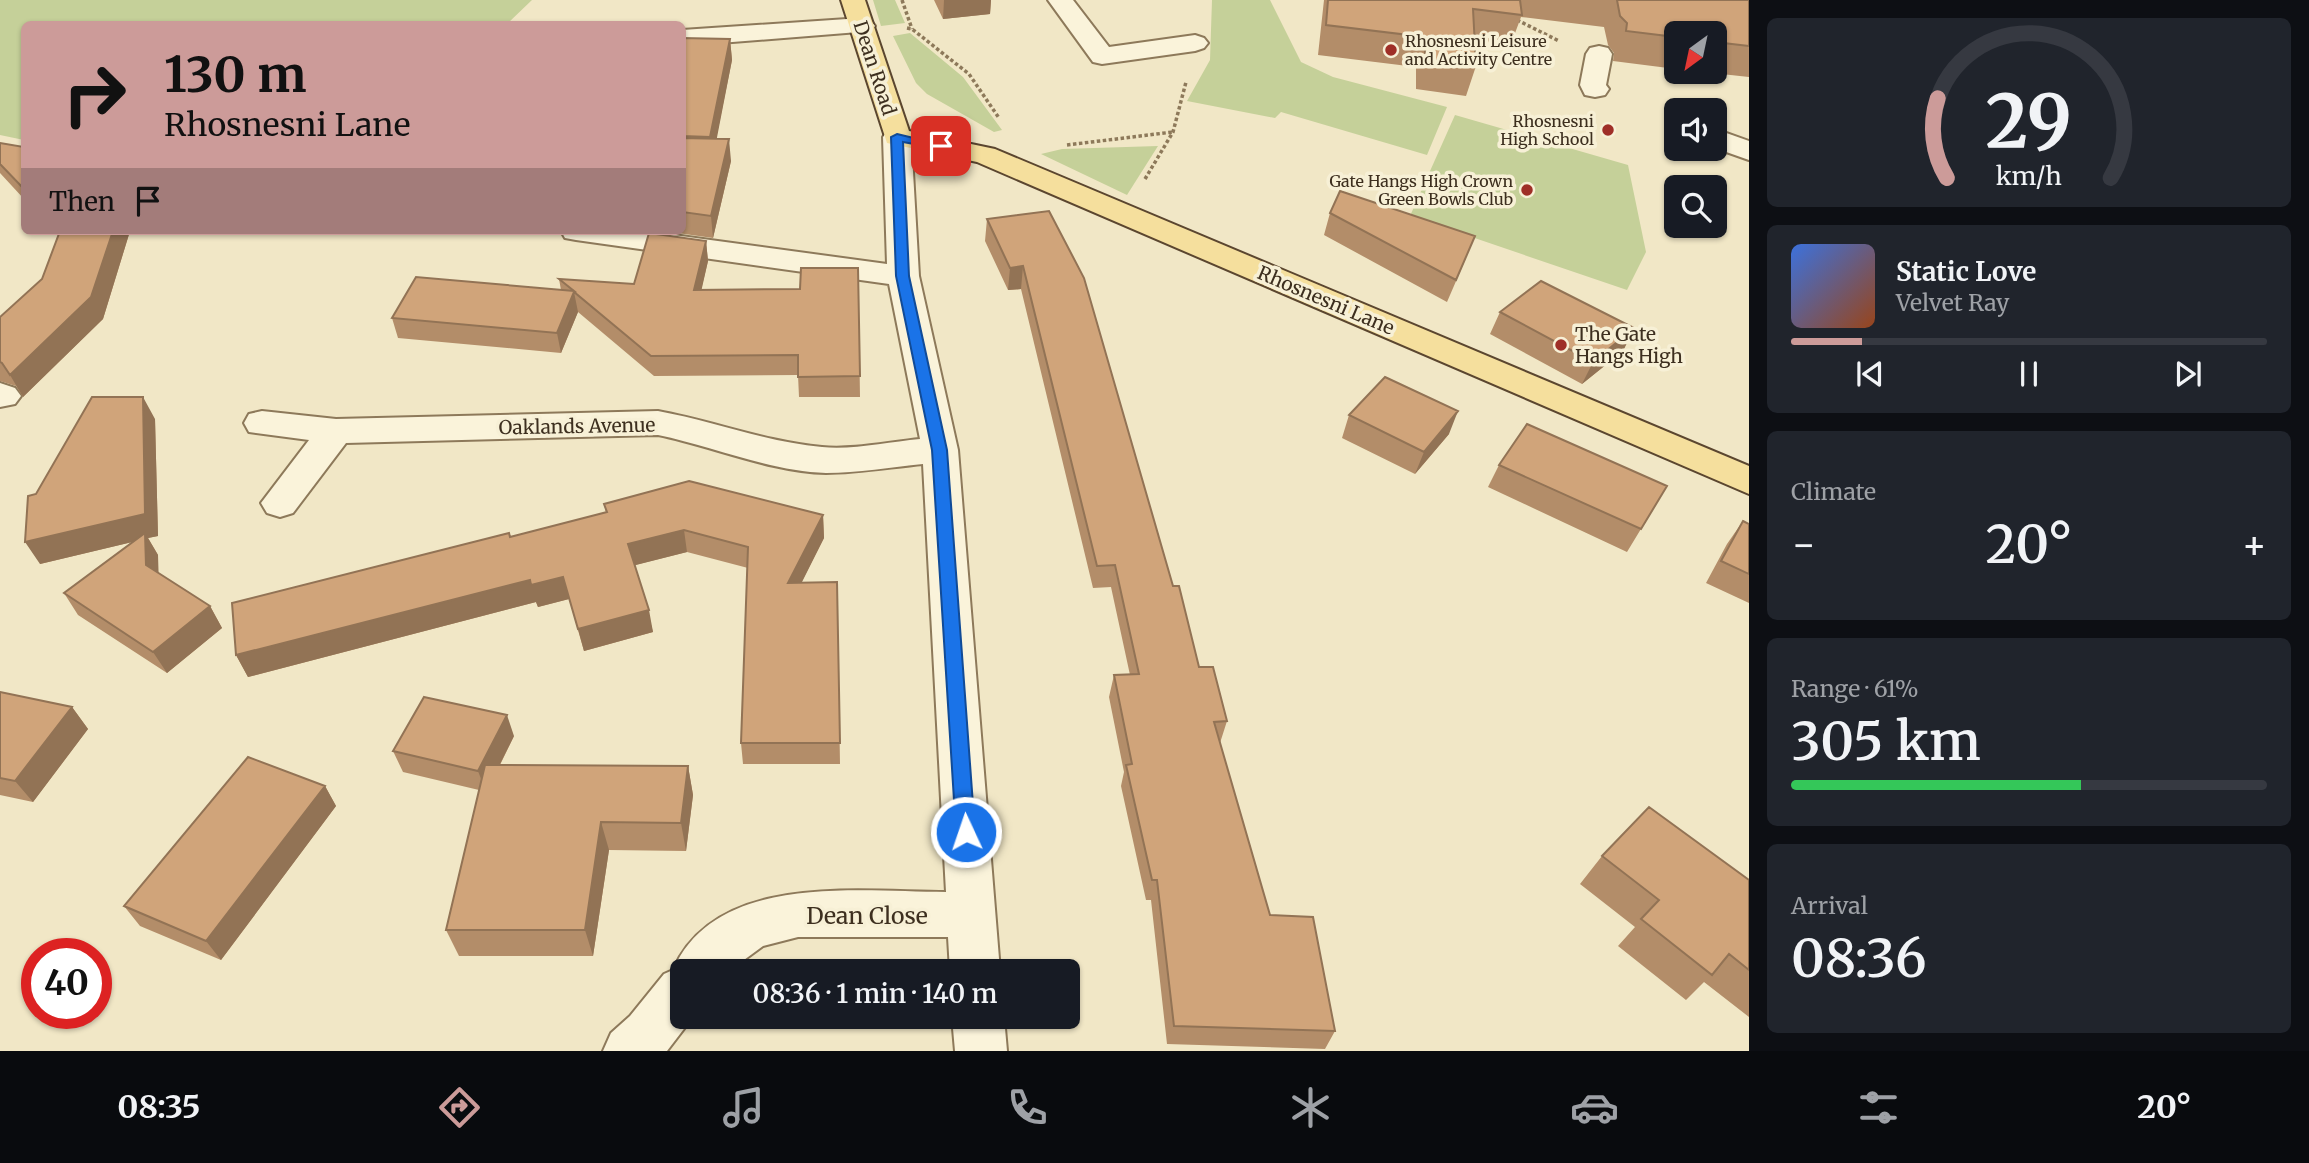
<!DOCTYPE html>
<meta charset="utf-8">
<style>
:root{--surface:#171b24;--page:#20242c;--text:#f1f3f6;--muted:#9ea1a6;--line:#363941;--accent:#cc9b99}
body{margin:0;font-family:Merriweather,serif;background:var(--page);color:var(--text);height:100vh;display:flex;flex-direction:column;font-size:26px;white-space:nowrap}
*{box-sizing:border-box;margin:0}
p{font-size:23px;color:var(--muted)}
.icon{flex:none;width:38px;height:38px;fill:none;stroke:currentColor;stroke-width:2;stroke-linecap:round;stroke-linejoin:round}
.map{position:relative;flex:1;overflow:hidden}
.drawer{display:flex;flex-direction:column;gap:18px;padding:18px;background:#0d0f14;width:560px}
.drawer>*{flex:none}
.hud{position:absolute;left:21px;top:21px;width:665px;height:214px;border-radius:10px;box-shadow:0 2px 5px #0004;background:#cc9b99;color:#111;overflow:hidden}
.needle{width:46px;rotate:213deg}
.fabs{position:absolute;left:1664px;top:21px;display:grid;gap:14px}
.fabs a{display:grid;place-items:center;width:63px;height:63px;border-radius:10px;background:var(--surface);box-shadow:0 2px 5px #0004;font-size:35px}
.speed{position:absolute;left:21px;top:938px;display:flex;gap:14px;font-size:35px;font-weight:700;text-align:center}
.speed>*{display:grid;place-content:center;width:91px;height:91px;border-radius:50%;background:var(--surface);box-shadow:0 2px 5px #0004;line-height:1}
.speed .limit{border:10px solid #d22;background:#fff;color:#111}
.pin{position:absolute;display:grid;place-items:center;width:60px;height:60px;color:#fff;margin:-30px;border-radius:14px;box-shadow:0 4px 10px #0006}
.me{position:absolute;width:77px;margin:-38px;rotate:357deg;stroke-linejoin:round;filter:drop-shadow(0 0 5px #0008)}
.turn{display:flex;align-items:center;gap:24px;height:147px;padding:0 28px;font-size:32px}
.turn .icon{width:91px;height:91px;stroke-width:2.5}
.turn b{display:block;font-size:49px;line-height:60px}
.then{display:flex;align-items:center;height:66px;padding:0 28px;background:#0003;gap:14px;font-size:26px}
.big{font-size:52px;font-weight:600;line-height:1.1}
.drawer .card{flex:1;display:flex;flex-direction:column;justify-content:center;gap:10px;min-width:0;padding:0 24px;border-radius:10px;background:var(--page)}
.drawer .dial{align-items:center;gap:0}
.dial svg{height:182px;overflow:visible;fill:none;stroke:var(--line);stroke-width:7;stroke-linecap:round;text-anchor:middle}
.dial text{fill:var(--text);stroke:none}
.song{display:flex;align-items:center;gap:21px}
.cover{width:84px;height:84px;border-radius:10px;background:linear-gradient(135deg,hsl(220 70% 55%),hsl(20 70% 35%))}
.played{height:7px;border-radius:4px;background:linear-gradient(90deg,var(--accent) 15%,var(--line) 15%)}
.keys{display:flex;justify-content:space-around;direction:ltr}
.heat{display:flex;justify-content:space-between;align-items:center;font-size:38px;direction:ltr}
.charge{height:10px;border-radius:5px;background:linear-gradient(90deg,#34c759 61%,var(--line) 0)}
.trip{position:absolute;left:670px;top:959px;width:410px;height:70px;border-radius:10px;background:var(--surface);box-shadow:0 2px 5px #0004;font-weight:600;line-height:70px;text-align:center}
.tabs{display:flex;height:112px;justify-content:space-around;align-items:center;background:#090b0e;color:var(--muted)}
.tabs .icon{width:49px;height:49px}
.tabs .current{color:var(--accent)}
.tabs b{font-size:32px;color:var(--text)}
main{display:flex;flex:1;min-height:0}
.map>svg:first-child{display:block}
.green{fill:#c5d099}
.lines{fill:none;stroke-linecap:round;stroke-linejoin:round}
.minor-casing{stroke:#8d795a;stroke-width:4}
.major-casing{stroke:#5b462f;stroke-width:4}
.path{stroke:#8d795a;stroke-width:3.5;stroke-dasharray:3.5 2.5;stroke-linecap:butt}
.minor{fill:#faf3da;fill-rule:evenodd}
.major{fill:#f5df9d;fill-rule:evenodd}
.wall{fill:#b38d69}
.shaded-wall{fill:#927355}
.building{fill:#d0a47a;stroke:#927355;stroke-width:2}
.route{fill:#1a73e8;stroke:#114b97;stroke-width:2}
.poi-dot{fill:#9f2f27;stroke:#f7f0d6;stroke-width:2.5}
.labels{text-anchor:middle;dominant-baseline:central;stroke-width:7;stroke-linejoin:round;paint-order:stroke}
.far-poi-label{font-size:16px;fill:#3d2f1f;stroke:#f7f0d6;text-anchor:end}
.street-label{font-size:19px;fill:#3d2f1f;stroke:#f7f0d6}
.poi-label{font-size:19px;fill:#3d2f1f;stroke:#f7f0d6;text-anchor:start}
.near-street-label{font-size:23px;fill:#3d2f1f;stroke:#f7f0d6}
</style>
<main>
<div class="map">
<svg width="1749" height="1051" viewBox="0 0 1749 1051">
<rect width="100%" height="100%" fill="#f1e7c6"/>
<path class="green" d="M 0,0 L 532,0 L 507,24 L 24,24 L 24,140 L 0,135 Z
M 873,0 L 895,0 L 905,23 L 881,26 Z
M 1212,0 L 1270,0 L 1301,62 L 1333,77 L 1447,107 L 1427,155 L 1281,112 L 1275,118 L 1187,101 L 1210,60 Z
M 910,33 L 963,77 L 1002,130 L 994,132 L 927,94 L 916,83 L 893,36 Z
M 1455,115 L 1628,165 L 1646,252 L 1627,290 L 1410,216 Z
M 1158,146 L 1127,195 L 1041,154 L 1062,149 Z"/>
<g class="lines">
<defs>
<path id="minor" d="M 1048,0 L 1073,0 L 1109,47 L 1195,35 L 1204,38 L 1208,43 L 1204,48 L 1195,51 L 1102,64 L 1093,62 Z
M 862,18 L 871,21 L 875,26 L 871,31 L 682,46 L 682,30 Z
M 1599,46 L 1608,48 L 1612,54 L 1606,85 L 1609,89 L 1605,95 L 1595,97 L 1585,95 L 1580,85 L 1586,54 L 1590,48 Z
M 897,129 L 907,131 L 911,137 L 919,276 L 958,450 L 1000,971 L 950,971 L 948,937 L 798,937 L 763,946 L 729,971 L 682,971 L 682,1017 L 693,1017 L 667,1051 L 603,1051 L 611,1033 L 630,1016 L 664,974 L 673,970 C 716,872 859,892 946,892 L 923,464 C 891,467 858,473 826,473 C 772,472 712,446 658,435 L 346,443 L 293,513 L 280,517 L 267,513 L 261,503 L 309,440 L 249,432 L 244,423 L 249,414 L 262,411 L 336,419 L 658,411 C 713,421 766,442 822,447 C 853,450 888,442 920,439 L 889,284 L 576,240 L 565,238 L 561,231 L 644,231 L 887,264 L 883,137 L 887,131 Z
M 1715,129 L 1749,141 L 1749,160 L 1715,148 Z
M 0,383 L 15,388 L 21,396 L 15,404 L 0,407 Z
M 952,1017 L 1004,1017 L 1007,1051 L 955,1051 Z"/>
<path id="major" d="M 841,0 L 865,0 L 909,131 L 995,149 L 1749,466 L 1749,494 L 977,162 L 887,143 Z"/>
</defs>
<use href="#minor" class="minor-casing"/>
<use href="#major" class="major-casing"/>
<path class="path" d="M 902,0 L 912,29
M 1517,20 L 1559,41
M 907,28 L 912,29 L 969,74 L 999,118
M 1067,145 L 1173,132
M 1145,179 L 1173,132 L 1186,82"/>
<use href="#minor" class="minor"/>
<use href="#major" class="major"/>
</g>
<path class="wall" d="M 934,0 L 991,0 L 990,14 L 943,19 Z
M 1324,0 L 1749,0 L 1749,77 L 1703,72 L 1715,72 L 1715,33 L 1676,33 L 1676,69 L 1613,61 L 1614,53 L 1608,45 L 1604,27 L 1521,17 L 1511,44 L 1475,40 L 1476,66 L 1466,96 L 1416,89 L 1416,67 L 1318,55 Z
M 682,38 L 730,39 L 732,60 L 716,139 L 731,161 L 713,238 L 663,231 L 682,231 Z
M 0,143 L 24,147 L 24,199 L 0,173 Z
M 1049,211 L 1199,667 L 1227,721 L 1220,743 L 1270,915 L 1335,1031 L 1325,1049 L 1167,1044 L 1151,900 L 1146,900 L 1121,786 L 1124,772 L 1109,697 L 1114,675 L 1130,675 L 1111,587 L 1093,588 L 1021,289 L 1008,290 L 985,241 L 987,219 Z
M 1330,213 L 1466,258 L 1447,302 L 1324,235 Z
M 56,231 L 130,231 L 103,319 L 23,397 L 16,386 L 0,381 L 0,317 L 42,279 L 59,234 Z
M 706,241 L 708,261 L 701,290 L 800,289 L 858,268 L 860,397 L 799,397 L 798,375 L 654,376 L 578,312 L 561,353 L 398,338 L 392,318 L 561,290 L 559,279 L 634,284 Z
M 1500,312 L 1634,328 L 1623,351 L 1582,384 L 1490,334 Z
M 1349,415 L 1449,434 L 1415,474 L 1342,438 Z
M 155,419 L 158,536 L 148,538 L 158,555 L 158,573 L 210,606 L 222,628 L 167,673 L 78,615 L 64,593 L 132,542 L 40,564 L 36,494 Z
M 1499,465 L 1667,486 L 1627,552 L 1488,487 Z
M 604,504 L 823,515 L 824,538 L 801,583 L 837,582 L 840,764 L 743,764 L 741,743 L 748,568 L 687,552 L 635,565 L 653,632 L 584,651 L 569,599 L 538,607 L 536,602 L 248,677 L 236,655 L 510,537 L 606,513 Z
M 1743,521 L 1749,524 L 1749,603 L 1706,583 L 1727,544 Z
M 0,692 L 72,707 L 88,729 L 33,802 L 0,795 Z
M 514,736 L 500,765 L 688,766 L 693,795 L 686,851 L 609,850 L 593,956 L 459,956 L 446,930 L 479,790 L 403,772 L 393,751 Z
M 325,786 L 336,806 L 221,960 L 140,926 L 124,906 Z
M 1602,856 L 1749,880 L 1749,1017 L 1704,982 L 1686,1000 L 1618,946 L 1635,927 L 1580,884 Z"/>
<path class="shaded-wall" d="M 944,0 L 991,0 L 990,14 L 943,19 Z
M 730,39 L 732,60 L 713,158 L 710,137 Z
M 729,139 L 731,161 L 713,238 L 711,216 Z
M 113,231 L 130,231 L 103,319 L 23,397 L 10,375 Z
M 706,241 L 708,261 L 697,310 L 694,290 Z
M 1023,266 L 1021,289 L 1008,290 L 1010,268 Z
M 574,292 L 578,312 L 561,353 L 557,333 Z
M 1634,328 L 1623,351 L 1582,384 L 1593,362 Z
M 143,397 L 155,419 L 158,536 L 148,538 L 158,555 L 159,587 L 146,565 L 145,539 L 40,564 L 25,542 Z
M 1458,411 L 1449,434 L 1415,474 L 1424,452 Z
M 823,515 L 824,538 L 790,606 L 788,583 Z
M 684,530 L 687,552 L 632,566 L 628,544 Z
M 563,577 L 569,599 L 538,607 L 536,602 L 248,677 L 236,655 L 530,580 Z
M 210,606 L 222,628 L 167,673 L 153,652 Z
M 649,610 L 653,632 L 584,651 L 578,629 Z
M 72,707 L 88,729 L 33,802 L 15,781 Z
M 507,715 L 514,736 L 486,792 L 478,771 Z
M 688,766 L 693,795 L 686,851 L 681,823 Z
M 325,786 L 336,806 L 221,960 L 206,941 Z
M 601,822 L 609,850 L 593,956 L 585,930 Z"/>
<path class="building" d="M 1328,0 L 1520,0 L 1522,15 L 1473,9 L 1476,66 L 1425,59 L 1425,37 L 1326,25 Z
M 1617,0 L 1749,0 L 1749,46 L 1715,42 L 1715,33 L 1676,33 L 1676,37 L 1626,31 L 1627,23 L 1620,16 Z
M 682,38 L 730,39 L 710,137 L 682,136 Z
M 682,138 L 729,139 L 711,216 L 682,212 Z
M 0,143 L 24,147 L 24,189 L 0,164 Z
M 1340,191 L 1475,236 L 1456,280 L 1330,213 Z
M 1049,211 L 1084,278 L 1173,586 L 1179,586 L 1199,667 L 1213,667 L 1227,721 L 1214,722 L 1270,915 L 1313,917 L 1335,1031 L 1174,1026 L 1157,880 L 1152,880 L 1126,765 L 1132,764 L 1114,675 L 1139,674 L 1115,565 L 1097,566 L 1023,266 L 1010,268 L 987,219 Z
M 60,231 L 113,231 L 91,297 L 10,375 L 2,363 L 0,362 L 0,317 L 42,279 Z
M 649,233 L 706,241 L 694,290 L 800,289 L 801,268 L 858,268 L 860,376 L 798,377 L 798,355 L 651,356 L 574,292 L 557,333 L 392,318 L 416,277 L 574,291 L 559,279 L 634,284 Z
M 1541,281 L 1634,328 L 1593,362 L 1500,312 Z
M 1385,377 L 1458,411 L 1424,452 L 1349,415 Z
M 92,397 L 143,397 L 145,514 L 25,542 L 28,496 L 36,494 Z
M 1527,424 L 1667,486 L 1641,529 L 1499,465 Z
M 689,481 L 823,515 L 788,583 L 837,582 L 840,743 L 741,743 L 748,547 L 684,530 L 628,544 L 649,610 L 578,629 L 563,577 L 531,585 L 530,580 L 236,655 L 232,603 L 509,533 L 510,537 L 607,512 L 604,504 Z
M 1743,521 L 1749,524 L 1749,574 L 1721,561 Z
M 145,533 L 146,565 L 210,606 L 153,652 L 64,593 Z
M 0,692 L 72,707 L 15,781 L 0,778 Z
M 424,697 L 507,715 L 478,771 L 393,751 Z
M 248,757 L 325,786 L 206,941 L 124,906 Z
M 485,765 L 688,766 L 681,823 L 601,822 L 585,930 L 446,930 Z
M 1649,807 L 1749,880 L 1749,970 L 1729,954 L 1712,975 L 1641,919 L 1659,900 L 1602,856 Z"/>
<path class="route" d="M 897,134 L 947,146 L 941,149 L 903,142 L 909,276 L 947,450 L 975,832 L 973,838 L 966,840 L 959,838 L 956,832 L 932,450 L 896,276 L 891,137 Z"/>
<g class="poi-dot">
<circle cx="1391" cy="50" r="7"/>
<circle cx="1608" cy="130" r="7"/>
<circle cx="1527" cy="190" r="7"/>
<circle cx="1561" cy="345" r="7"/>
</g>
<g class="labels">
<g class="far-poi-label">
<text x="1405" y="41" text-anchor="start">Rhosnesni Leisure<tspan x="1405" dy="18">and Activity Centre</tspan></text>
<text x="1594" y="121">Rhosnesni<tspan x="1594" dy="18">High School</tspan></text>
<text x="1513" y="181">Gate Hangs High Crown<tspan x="1513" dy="18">Green Bowls Club</tspan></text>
</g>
<g class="street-label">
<text transform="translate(875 68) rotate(72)">Dean Road</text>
<text transform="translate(1326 300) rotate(23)">Rhosnesni Lane</text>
<text transform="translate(577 426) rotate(-1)">Oaklands Avenue</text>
</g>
<g class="poi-label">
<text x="1575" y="334">The Gate<tspan x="1575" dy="22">Hangs High</tspan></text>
</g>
<g class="near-street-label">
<text x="867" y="915">Dean Close</text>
</g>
</g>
</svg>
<div class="fabs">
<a><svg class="needle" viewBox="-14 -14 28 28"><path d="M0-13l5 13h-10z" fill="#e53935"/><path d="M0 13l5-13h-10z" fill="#9ea1a6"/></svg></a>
<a><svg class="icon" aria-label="sound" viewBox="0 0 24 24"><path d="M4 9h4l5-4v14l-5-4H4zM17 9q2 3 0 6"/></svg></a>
<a><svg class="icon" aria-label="search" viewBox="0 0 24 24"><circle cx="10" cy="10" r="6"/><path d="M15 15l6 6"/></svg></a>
</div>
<div class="speed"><div class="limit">40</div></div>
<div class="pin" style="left:941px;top:146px;background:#d93025"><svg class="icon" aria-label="arrive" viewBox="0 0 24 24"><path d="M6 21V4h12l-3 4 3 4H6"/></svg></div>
<svg class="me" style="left:966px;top:832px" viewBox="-20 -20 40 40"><circle r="17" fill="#1a73e8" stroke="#fff" stroke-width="3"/><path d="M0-11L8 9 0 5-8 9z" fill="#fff"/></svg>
<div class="trip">08:36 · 1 min · 140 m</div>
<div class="hud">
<div class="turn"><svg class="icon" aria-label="right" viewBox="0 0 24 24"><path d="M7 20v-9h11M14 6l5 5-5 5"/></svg><div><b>130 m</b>Rhosnesni Lane</div></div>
<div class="then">Then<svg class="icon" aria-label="arrive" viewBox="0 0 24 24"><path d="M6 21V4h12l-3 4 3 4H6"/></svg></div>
</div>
</div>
<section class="drawer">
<div class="card dial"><svg viewBox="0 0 100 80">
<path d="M14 69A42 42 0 1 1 86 69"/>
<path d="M14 69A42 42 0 0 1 10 34" stroke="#cc9b99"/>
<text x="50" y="56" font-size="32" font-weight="700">29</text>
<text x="50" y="72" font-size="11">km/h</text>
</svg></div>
<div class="card">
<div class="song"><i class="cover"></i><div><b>Static Love</b><p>Velvet Ray</p></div></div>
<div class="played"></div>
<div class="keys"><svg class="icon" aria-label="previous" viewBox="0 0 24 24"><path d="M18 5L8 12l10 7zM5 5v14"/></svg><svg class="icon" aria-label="pause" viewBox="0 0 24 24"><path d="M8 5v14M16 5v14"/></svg><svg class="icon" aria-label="next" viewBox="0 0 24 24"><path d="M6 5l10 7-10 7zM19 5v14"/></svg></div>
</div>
<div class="card"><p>Climate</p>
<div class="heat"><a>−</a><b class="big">20°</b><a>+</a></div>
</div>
<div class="card"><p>Range · 61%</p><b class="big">305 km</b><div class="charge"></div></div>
<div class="card"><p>Arrival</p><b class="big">08:36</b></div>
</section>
</main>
<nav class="tabs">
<b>08:35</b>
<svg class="icon current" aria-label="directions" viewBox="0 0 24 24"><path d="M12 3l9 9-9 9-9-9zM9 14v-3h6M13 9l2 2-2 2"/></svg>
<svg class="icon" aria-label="music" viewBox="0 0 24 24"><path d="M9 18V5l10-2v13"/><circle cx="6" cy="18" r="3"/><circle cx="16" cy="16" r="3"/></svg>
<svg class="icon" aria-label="phone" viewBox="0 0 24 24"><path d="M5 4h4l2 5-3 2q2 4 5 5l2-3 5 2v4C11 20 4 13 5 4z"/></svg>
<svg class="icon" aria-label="climate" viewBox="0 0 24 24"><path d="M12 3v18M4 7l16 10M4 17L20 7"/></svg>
<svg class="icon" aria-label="car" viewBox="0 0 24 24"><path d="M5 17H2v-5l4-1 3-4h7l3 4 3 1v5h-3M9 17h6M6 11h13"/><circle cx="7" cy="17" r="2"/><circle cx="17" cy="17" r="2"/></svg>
<svg class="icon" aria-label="filters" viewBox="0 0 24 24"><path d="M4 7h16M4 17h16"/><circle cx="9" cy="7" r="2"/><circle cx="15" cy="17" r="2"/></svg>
<b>20°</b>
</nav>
